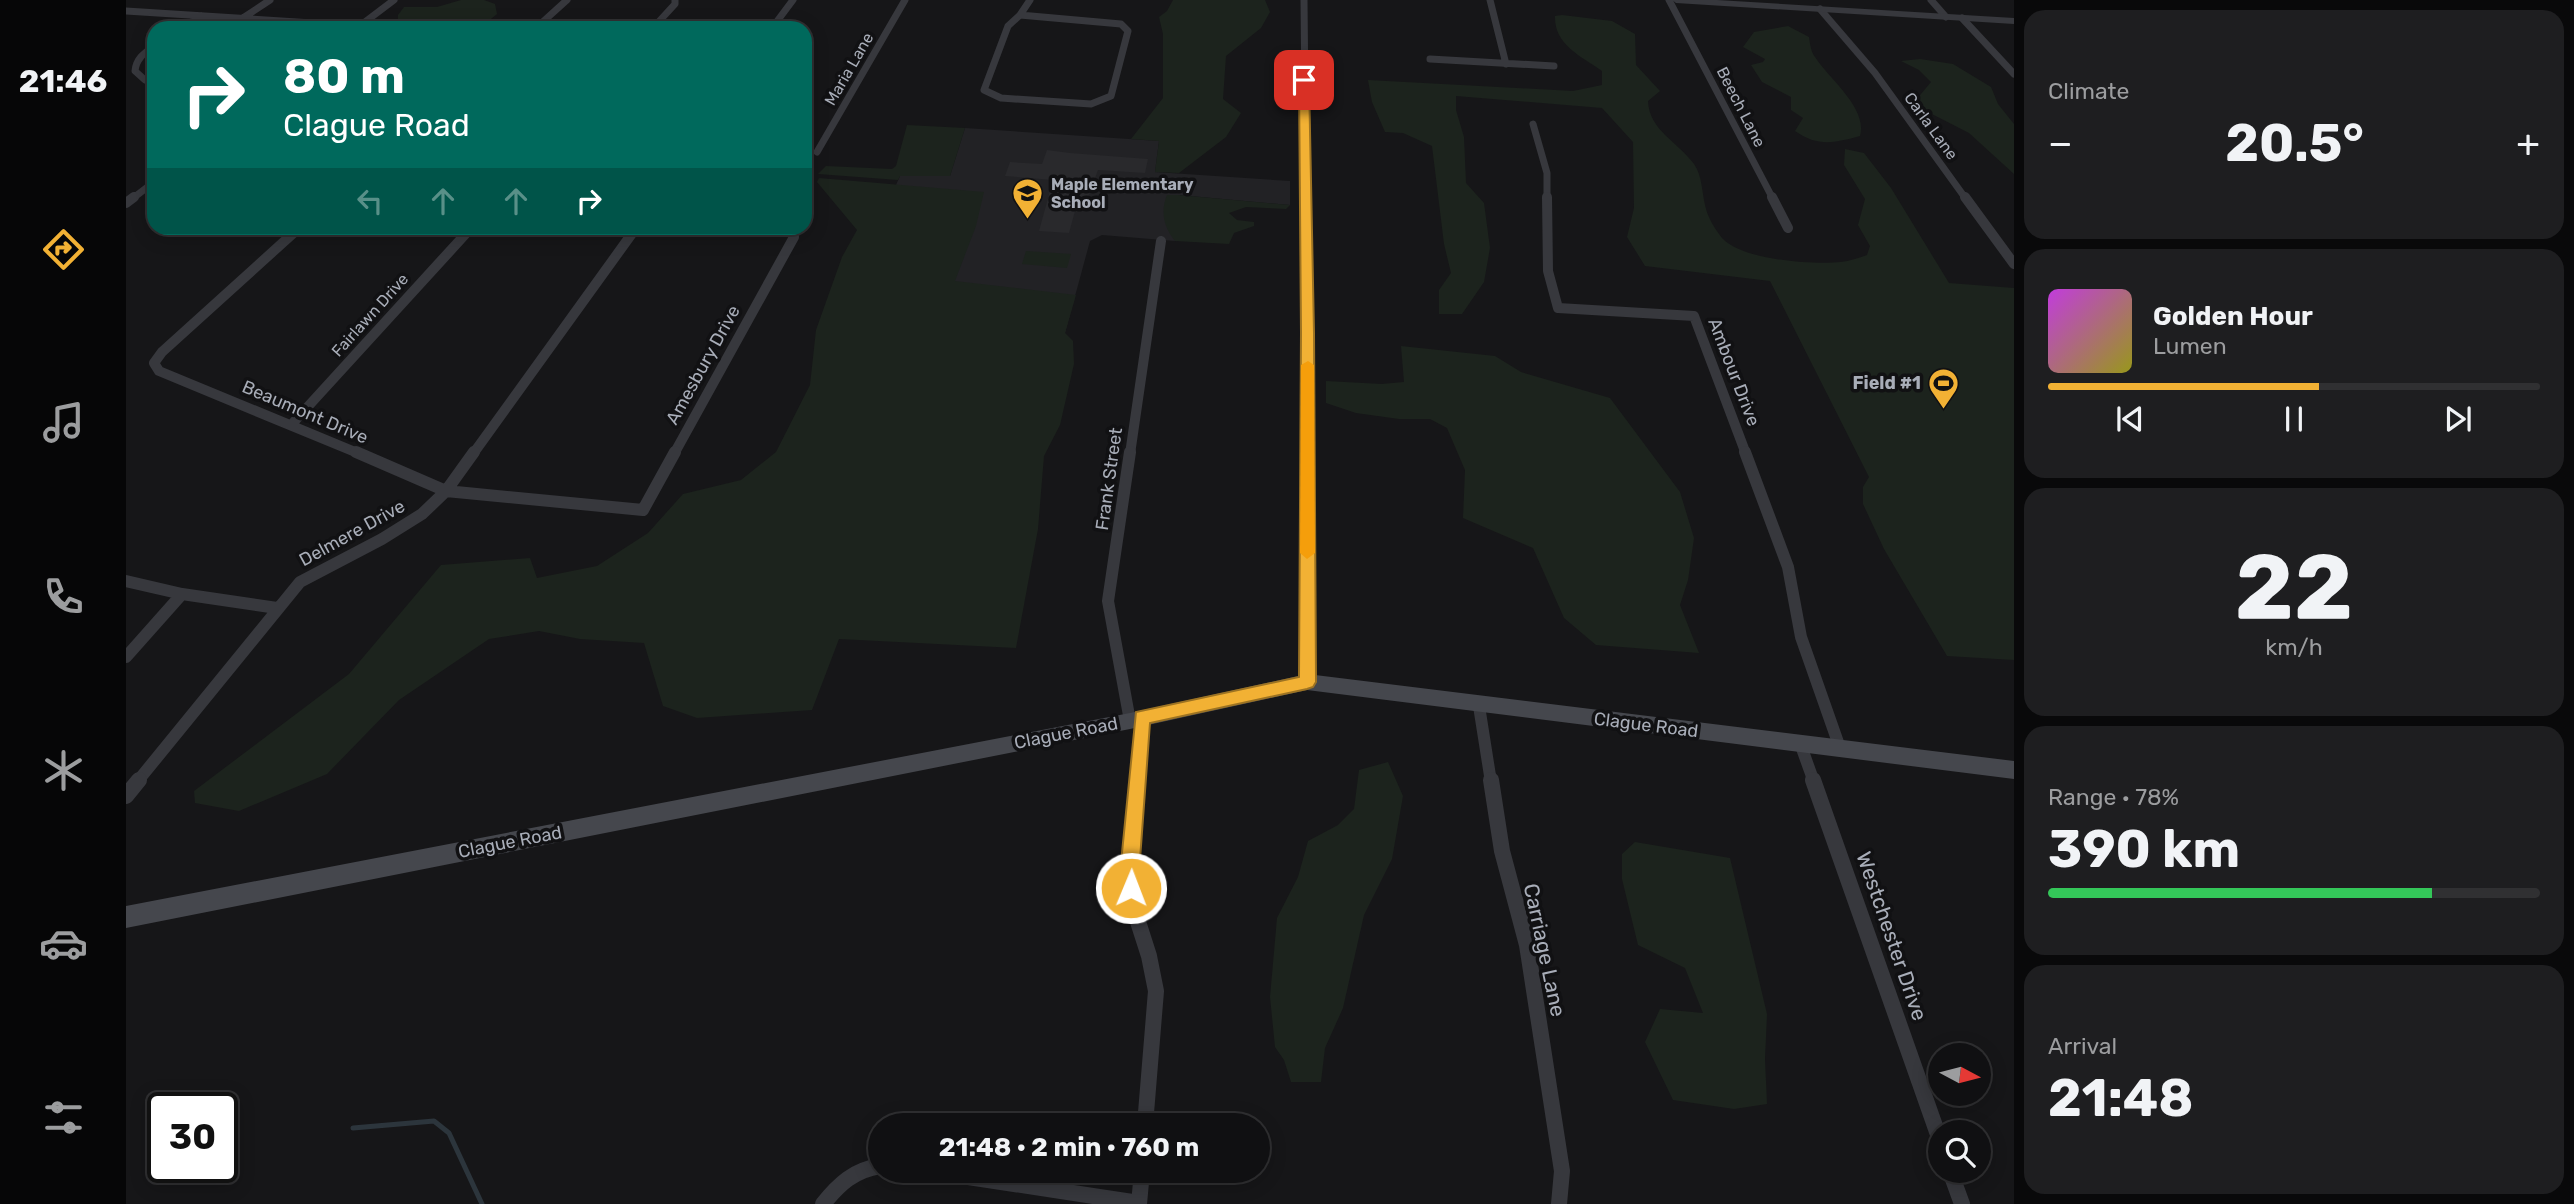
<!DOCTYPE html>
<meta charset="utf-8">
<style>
:root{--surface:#101012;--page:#1e1e20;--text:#f1f3f6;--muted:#9c9d9f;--line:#303032;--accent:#f2b134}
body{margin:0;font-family:Rubik,sans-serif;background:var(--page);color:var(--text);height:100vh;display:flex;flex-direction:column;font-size:26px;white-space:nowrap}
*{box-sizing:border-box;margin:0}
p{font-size:23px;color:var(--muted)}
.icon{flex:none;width:38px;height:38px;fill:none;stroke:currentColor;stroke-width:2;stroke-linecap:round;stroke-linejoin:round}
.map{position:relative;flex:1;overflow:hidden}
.details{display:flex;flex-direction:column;gap:10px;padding:10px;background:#09090a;width:560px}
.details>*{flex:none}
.hud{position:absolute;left:21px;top:21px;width:665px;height:214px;border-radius:21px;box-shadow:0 4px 18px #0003,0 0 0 2px var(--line);background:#00695c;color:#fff;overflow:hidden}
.needle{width:46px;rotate:97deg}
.tools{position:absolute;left:1802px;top:1043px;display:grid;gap:14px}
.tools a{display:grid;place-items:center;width:63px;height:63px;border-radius:50%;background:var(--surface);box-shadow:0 4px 18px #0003,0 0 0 2px var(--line);font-size:35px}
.speed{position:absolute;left:21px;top:1092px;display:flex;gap:14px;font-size:35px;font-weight:700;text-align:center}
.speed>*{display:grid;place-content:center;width:91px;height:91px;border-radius:50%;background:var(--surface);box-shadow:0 4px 18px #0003,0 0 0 2px var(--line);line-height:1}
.speed .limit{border:4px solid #111;border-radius:10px;background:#fff;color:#111}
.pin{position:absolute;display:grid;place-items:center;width:60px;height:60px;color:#fff;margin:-30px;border-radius:14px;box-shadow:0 4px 10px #0006}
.me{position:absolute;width:77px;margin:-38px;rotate:1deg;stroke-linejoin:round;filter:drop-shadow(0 0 5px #0008)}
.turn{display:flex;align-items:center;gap:24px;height:147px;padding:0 21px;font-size:32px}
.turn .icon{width:91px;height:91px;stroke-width:2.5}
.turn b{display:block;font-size:49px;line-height:60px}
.lanes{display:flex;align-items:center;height:66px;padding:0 21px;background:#0003;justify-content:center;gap:35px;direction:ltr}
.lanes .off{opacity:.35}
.big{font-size:52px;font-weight:700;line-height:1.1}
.details .widget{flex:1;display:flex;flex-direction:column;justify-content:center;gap:10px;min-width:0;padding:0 24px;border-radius:21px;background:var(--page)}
.details .dial{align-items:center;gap:0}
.dial b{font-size:91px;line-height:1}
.song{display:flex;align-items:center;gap:21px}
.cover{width:84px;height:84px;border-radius:10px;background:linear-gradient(135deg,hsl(290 70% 55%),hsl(60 70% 35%))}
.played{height:7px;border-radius:4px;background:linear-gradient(90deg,var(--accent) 55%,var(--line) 55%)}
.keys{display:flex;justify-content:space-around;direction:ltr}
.heat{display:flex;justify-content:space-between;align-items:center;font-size:38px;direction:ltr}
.charge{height:10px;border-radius:5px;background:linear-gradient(90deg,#34c759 78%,var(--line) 0)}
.trip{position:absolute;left:742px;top:1113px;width:402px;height:70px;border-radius:35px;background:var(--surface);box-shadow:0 4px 18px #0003,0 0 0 2px var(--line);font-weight:700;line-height:70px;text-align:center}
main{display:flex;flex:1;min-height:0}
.tab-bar{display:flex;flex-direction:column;width:126px;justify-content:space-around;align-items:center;background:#060607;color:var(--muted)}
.tab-bar .icon{width:49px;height:49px}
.tab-bar .active{color:var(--accent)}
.tab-bar b{font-size:32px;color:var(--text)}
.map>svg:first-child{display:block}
.built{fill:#222225}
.green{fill:#1c231d}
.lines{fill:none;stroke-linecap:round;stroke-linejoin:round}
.stream{stroke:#2c353c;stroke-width:5}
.building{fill:#29292c}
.minor-far3{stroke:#37383d;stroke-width:7}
.minor-far2{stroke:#37383d;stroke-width:10}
.minor-far1{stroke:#37383d;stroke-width:12}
.minor{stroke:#37383d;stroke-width:16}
.tertiary{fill:#37383d;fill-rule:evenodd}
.secondary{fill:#45474d;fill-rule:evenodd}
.route{fill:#f2b134;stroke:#9d7322;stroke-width:2}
.slow{fill:#f59e0b}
.labels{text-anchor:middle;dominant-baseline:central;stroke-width:7;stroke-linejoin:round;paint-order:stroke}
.far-street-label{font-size:16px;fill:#a8adb8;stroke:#111113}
.far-poi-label{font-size:16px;font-weight:bold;fill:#a8adb8;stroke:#111113;text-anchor:start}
.street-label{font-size:18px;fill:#a8adb8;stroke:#111113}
.poi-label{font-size:18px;font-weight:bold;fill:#a8adb8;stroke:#111113;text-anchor:end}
.near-street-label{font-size:21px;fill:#a8adb8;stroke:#111113}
</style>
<main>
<nav class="tab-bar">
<b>21:46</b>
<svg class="icon active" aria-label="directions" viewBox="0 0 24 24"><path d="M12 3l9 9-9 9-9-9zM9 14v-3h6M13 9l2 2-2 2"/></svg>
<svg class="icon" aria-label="music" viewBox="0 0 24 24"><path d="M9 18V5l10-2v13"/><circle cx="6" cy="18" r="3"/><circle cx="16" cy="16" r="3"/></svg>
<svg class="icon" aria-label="phone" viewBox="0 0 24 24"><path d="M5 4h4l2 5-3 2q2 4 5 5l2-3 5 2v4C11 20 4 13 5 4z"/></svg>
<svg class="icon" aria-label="climate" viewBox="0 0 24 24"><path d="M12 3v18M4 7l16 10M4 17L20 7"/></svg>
<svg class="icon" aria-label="car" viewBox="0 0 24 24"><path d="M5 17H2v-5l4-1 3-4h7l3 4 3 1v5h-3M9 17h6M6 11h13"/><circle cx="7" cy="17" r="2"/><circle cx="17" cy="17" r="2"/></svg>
<svg class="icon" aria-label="filters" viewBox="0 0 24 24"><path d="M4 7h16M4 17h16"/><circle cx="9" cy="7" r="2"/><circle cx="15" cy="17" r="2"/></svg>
</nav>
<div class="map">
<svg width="1888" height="1204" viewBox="0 0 1888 1204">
<rect width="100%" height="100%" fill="#161618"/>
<path class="built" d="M 839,128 L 1033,141 L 1029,172 L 1164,181 L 1164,205 L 1053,195 L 1049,241 L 976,235 L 964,241 L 939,333 L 714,311 L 774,176 L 824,176 Z"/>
<path class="green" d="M 335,0 L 358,0 L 369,4 L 371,14 L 354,28 L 283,28 L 272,22 L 272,15 L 278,7 L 311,7 Z
M 1047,0 L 1139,0 L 1144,12 L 1135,28 L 1100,56 L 1097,99 L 1115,113 L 1100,137 L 1053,173 L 1029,172 L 1033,141 L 1005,139 L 1037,98 L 1037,34 L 1033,17 L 1041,11 Z
M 1436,15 L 1486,21 L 1509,34 L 1510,65 L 1534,91 L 1522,101 C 1523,130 1552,142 1568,164 C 1576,175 1576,192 1579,205 C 1581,215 1587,226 1593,234 C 1608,260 1687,265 1715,262 C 1723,261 1733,258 1741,255 L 1744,246 L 1732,225 L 1739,199 L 1718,165 L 1719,149 L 1738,153 L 1765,188 L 1823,283 L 1888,288 L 1888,660 L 1821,656 L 1758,549 L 1737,504 L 1737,487 L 1743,477 L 1644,281 L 1519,266 L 1501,237 L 1508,208 L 1507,142 L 1476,108 L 1330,96 L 1330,110 L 1338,137 L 1340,183 L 1358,203 L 1364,248 L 1358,282 L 1336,314 L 1313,314 L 1313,290 L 1325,273 L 1318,244 L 1306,146 L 1277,133 L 1259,132 L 1246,102 L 1242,80 L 1447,91 L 1476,85 L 1476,71 C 1455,56 1428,45 1429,16 Z
M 1662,26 L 1683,37 C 1684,44 1685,52 1689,57 C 1703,79 1742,108 1734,136 C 1708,143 1692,147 1669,131 L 1677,118 L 1665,110 L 1665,97 L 1636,82 L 1625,65 L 1637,62 L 1639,59 L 1617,47 L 1628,32 Z
M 1794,59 L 1827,64 L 1865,87 L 1872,104 L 1888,124 L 1888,174 L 1843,133 L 1800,111 L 1790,100 L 1805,82 L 1793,70 L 1775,61 Z
M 781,125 L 839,128 L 824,176 L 774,176 L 772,180 L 692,174 L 700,166 L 766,169 L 770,166 Z
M 693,178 L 858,192 L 850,226 L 829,281 L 950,295 L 939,333 L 947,341 L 948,364 L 934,425 L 918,456 L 912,529 L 890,648 L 713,639 L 686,710 L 571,718 L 537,706 L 518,643 L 454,639 L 413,631 L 363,639 L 273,700 L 201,774 L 113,811 L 69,803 L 68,791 L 223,674 L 315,565 L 404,558 L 411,578 L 471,566 L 522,533 L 557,494 L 615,480 L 650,452 L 684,385 L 690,330 L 716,257 L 731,230 L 691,182 Z
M 1041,195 L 1052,195 L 1164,205 L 1160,209 L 1120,207 L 1103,213 L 1111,220 L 1128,222 L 1128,226 L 1108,233 L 1103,244 L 1049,241 C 1038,227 1034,212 1041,195 Z
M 900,251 L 945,254 L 941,268 L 896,264 Z
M 1275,346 L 1369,356 L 1395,372 L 1484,398 L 1554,492 L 1568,538 L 1562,580 L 1554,605 L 1573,653 L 1470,645 L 1438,618 L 1407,548 L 1337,518 L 1339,470 L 1321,428 L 1304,419 L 1273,419 L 1230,413 L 1200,403 L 1200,381 L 1256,384 L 1278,382 Z
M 1262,762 L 1277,796 L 1266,859 L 1238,915 L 1217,1008 L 1199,1048 L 1195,1082 L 1165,1082 L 1158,1060 L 1149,1047 L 1144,997 L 1151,918 L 1172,877 L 1182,841 L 1212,825 L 1228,809 L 1233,770 Z
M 1509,842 L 1604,858 L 1641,1014 L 1639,1059 L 1641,1104 L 1608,1109 L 1547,1100 L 1519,1042 L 1534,1009 L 1577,1013 L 1559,968 L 1512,945 L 1496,879 L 1496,854 Z"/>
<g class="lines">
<path class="stream" d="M 227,1128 L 308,1121 L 323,1133 L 356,1204"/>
</g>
<path class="building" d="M 921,150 L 944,153 L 1022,159 L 1019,173 L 972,170 L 961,200 L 952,200 L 943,233 L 913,231 L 927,180 L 879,176 L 884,162 L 916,164 Z"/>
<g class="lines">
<path class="minor-far3" d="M 1178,0 L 1180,199
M 1364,0 L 1380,64
M 1543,0 L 1647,199
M 1805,0 L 1820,17
M 1694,9 L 1749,73 L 1840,199
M 0,11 L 234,26
M 894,15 L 995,24 L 1002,31 L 985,96 L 965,104 L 875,98 L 858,90 L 882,26 Z
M 894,15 L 904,0
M 117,18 L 144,0
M 1836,18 L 1888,74
M 57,28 L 75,16
M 231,28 L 268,0
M 410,28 L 441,0
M 527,28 L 549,4 L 549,0
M 646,28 L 667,0
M 1304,59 L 1428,66
M 19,80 L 9,71 C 10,59 18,53 28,46
M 1407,124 L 1421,173 L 1421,199
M 691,152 L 779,0
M 6,199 L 28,182"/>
<path class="minor-far2" d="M 1180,197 L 1182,454
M 1421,197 L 1422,271 L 1432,308 L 1568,316 L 1620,454
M 1646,197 L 1662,228
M 1839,197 L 1888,264
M 0,203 L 8,197
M 173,228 L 36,352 L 28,363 L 33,371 L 234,454
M 166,424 L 345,228
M 347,454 L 510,228
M 548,454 L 668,237 L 666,228
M 1004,454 L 1035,241"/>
<path class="minor-far1" d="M 230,452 L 320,491 L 517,510 L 549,452
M 1004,452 L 982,601 L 1004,721
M 1619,452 L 1662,567 L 1675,637 L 1714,748
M 0,581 L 56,594 L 151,608
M 0,657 L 56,594
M 1181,682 L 1182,452
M 1353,706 L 1365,782
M 1674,743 L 1688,782
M 11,782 L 174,582 L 256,539 L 296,514 L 320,491 L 348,452
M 1011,782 L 1016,717"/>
<path class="minor" d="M 1011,780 L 1004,873 L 1006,903 L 1023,956 L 1030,991 L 1019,1125
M 1365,780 L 1376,851 L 1401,945 L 1436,1171 L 1433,1204
M 1687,780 L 1815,1143
M 0,796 L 13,780
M 803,1171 L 1013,1203
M 1824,1171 L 1836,1204
M 697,1204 C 713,1184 728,1170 754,1166
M 1013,1204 L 1016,1171"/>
<path class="tertiary" d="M 1546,0 L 1591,0 L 1888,18 L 1888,24 L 1550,3 Z"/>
<path class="secondary" d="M 1181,674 L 1888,761 L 1888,779 L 1181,690 L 1004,729 L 0,928 L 0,906 L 1004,713 Z"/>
</g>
<path class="route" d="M 1178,77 L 1183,80 L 1188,333 L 1190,682 L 1187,687 L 1181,689 L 1024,723 L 1013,873 L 1015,888 L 1012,894 L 1005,897 L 998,894 L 994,873 L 1010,712 L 1173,677 L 1175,333 L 1173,80 Z"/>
<path class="slow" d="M 1182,361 L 1188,365 L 1189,553 L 1181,559 L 1174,553 L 1175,365 Z"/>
<defs>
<symbol id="school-pin" viewBox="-11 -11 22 30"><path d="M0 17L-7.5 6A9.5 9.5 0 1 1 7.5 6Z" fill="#f2b134" stroke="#111113"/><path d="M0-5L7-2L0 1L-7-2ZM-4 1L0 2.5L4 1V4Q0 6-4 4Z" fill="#111"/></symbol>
<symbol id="stadium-pin" viewBox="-11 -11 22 30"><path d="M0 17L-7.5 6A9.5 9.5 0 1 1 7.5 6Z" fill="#f2b134" stroke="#111113"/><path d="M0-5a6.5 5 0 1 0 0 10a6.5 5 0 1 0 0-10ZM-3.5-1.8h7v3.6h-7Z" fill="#111"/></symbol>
</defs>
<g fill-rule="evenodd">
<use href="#school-pin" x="884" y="176" width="35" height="47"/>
<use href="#stadium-pin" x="1800" y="366" width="35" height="47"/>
</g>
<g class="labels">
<g class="far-street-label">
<text transform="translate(723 69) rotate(-60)">Maria Lane</text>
<text transform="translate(1615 107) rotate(63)">Beech Lane</text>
<text transform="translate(1805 126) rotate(54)">Carla Lane</text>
<text transform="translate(244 315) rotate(-48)">Fairlawn Drive</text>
</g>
<g class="far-poi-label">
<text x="925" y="184">Maple Elementary<tspan x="925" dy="18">School</tspan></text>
</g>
<g class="street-label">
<text transform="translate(577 365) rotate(-61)">Amesbury Drive</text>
<text transform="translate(1608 372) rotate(69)">Ambour Drive</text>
<text transform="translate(179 412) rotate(23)">Beaumont Drive</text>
<text transform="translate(983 479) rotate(-82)">Frank Street</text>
<text transform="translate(226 533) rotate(-29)">Delmere Drive</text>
<text transform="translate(1520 725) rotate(7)">Clague Road</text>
<text transform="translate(940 733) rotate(-11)">Clague Road</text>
<text transform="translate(384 842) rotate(-11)">Clague Road</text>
</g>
<g class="poi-label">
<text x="1795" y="383">Field #1</text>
</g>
<g class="near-street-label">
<text transform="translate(1766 936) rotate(71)">Westchester Drive</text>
<text transform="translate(1419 950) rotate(78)">Carriage Lane</text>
</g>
</g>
</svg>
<div class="tools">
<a><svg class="needle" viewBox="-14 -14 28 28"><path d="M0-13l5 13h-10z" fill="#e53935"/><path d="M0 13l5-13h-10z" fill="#9c9d9f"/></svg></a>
<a><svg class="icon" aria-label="search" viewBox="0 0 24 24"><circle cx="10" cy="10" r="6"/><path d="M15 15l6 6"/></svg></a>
</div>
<div class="speed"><div class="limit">30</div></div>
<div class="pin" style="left:1178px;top:80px;background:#d93025"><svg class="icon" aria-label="arrive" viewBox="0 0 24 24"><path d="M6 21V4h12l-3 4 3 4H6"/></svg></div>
<svg class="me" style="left:1005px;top:888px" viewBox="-20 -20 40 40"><circle r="17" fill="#f2b134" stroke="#fff" stroke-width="3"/><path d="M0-11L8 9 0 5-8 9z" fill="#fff"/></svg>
<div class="trip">21:48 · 2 min · 760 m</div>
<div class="hud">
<div class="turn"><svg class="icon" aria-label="right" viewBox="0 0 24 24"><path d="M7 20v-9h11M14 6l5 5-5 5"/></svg><div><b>80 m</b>Clague Road</div></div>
<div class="lanes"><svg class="icon off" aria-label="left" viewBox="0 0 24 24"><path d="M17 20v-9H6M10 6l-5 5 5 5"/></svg><svg class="icon off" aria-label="ahead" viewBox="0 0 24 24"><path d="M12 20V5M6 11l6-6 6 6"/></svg><svg class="icon off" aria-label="ahead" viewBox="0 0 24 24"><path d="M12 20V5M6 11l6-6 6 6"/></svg><svg class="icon" aria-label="right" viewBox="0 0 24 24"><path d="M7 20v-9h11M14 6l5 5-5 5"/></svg></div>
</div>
</div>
<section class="details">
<div class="widget"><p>Climate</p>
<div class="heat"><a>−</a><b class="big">20.5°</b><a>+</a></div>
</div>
<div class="widget">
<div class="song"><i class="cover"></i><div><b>Golden Hour</b><p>Lumen</p></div></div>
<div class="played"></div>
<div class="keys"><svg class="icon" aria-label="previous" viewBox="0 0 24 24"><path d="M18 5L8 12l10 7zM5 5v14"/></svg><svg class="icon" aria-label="pause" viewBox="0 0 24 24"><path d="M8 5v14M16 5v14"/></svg><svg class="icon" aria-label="next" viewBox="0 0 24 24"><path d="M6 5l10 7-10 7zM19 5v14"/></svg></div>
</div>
<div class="widget dial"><b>22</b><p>km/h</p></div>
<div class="widget"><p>Range · 78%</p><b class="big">390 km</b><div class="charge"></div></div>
<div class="widget"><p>Arrival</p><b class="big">21:48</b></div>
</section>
</main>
